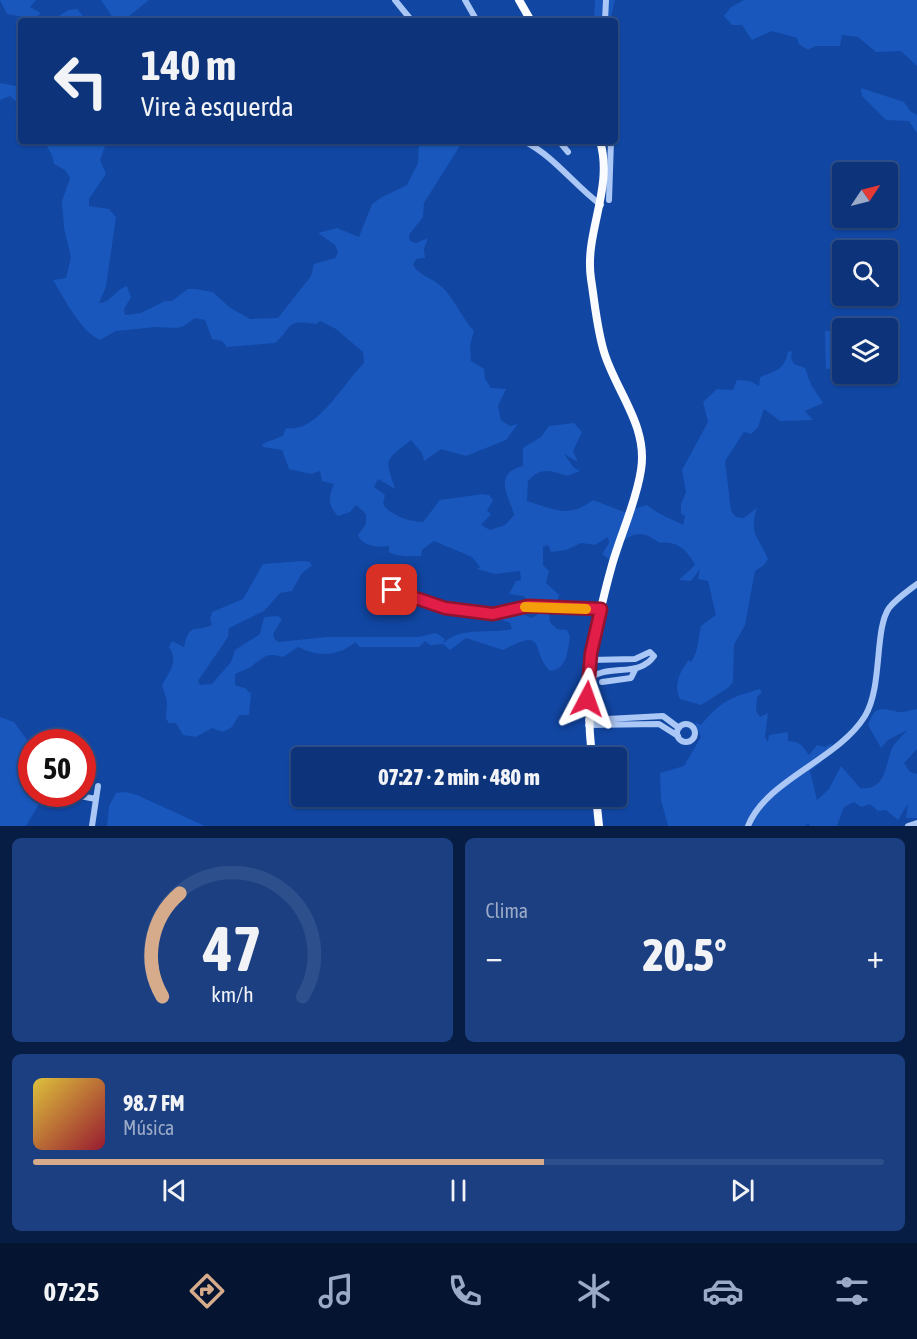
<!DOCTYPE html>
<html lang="pt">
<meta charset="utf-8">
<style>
:root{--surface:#0d347a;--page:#1b3f81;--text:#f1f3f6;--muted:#9aaac7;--line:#2d4f8b;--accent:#d6ab8b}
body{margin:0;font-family:"Asap Condensed",sans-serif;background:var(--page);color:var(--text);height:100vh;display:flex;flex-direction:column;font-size:22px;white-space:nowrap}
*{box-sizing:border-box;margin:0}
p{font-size:20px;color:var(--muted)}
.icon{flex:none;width:33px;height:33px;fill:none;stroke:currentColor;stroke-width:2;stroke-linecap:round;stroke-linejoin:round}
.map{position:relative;height:826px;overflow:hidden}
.side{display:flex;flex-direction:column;gap:12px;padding:12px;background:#071d43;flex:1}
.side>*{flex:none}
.banner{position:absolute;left:18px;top:18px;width:600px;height:126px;border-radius:6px;box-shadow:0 2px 4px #0004,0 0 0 2px var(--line);background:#0d347a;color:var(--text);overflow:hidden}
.needle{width:39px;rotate:55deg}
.fabs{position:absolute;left:832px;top:162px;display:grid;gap:12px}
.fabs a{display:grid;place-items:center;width:66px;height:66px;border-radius:6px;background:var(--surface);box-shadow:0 2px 4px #0004,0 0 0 2px var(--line);font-size:30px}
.speed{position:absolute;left:18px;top:729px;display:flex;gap:12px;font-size:30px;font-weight:700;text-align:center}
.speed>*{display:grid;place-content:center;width:78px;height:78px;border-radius:50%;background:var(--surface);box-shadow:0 2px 4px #0004,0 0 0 2px var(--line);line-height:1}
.speed .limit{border:9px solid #d22;background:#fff;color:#111}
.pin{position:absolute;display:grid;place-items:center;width:51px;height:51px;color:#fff;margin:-26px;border-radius:12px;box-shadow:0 3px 9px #0006}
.me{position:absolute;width:66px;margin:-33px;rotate:4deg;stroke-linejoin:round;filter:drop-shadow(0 0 4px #0008)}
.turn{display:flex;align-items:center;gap:21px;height:126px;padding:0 24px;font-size:27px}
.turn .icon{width:78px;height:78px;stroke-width:2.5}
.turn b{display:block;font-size:42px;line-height:51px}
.big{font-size:45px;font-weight:800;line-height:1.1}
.side .tile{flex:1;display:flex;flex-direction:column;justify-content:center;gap:9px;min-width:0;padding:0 21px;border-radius:9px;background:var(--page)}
.side .dial{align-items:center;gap:0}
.dial svg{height:156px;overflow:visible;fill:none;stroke:var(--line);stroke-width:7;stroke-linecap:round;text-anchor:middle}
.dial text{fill:var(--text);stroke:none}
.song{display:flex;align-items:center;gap:18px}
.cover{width:72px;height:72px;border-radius:9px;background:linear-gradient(135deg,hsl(50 70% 55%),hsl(350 70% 35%))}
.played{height:6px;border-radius:3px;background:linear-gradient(90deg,var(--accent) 60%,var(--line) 60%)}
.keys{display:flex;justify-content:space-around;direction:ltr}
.heat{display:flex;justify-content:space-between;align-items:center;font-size:33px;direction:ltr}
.side .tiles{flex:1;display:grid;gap:12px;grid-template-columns:1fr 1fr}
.tile:last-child{grid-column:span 2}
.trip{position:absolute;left:291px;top:747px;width:336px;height:60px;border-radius:6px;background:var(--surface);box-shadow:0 2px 4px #0004,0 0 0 2px var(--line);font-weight:800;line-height:60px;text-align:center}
.menu{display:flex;height:96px;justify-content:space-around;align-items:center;background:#051531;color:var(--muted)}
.menu .icon{width:42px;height:42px}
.menu .selected{color:var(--accent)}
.menu b{font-size:27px;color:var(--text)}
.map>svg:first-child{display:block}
.green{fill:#1957bc}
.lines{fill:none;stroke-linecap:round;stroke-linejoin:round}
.minor{stroke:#abc7f5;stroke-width:6}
.major{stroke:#f9fbff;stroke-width:8}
.route-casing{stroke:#92132f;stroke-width:15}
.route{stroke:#e11d48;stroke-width:10}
.slow{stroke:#f59e0b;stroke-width:10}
</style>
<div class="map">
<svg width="917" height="826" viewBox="0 0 917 826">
<rect width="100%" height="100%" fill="#1146a2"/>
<path class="green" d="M 0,0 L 36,0 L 30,7 L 41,13 L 35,19 L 7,14 Z
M 101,0 L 149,0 L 128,17 L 115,21 Z
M 595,0 L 615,0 L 610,21 L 594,21 Z
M 744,0 L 917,0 L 917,66 L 901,51 L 876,52 L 858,37 L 842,35 L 840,46 L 815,46 L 808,50 L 799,44 L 797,38 L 772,31 L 752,40 L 742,25 L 732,25 L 724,16 L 731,7 Z
M 77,9 L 84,17 L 81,21 L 51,21 L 68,10 Z
M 0,83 L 21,87 L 21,120 L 15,118 L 20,105 L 10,96 L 0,100 Z
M 861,88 L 904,102 L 910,111 L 917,115 L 917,133 L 909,121 L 886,120 L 862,96 Z
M 44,141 L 107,141 L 100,160 L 106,174 L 89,199 L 89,206 L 109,209 L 116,217 L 106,287 L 99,303 C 110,303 116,289 127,286 L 131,297 L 124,309 L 125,315 L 141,313 L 165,301 L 172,301 L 188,289 L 195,289 L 213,292 L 229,307 L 250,319 L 278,318 L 311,276 L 314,264 L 335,258 L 338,252 L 335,245 L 318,233 L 337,228 L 359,237 L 372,204 L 382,197 L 407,185 L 418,163 L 419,141 L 463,141 L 424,203 L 423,217 L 409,235 L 410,241 L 416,243 L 428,238 L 424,249 L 425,258 L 416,259 L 413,265 C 420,277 434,278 443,288 C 455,300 462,318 474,331 L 470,345 L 471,361 L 484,369 L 485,379 L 491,388 L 506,389 L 498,406 L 501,420 L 510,426 L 518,424 L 506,440 L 466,456 L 441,449 L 424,461 L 422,453 L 411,440 C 384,462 385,457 395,489 L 378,479 L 374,487 L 385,495 L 383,504 C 391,516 410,522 423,522 L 440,500 L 483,494 L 489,495 L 493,500 L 487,511 L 491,514 L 481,525 L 490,530 L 505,525 L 514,515 C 510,497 491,474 523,466 L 523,448 L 541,437 L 549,426 L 574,423 L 582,432 L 573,451 L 578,462 L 564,454 L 574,468 L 580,471 L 567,476 C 551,470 540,467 528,481 L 527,501 C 554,509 568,519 593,500 L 624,512 L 647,505 C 659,515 670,518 683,525 L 685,516 L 681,514 L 681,504 L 686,492 L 682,470 L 708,422 L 703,402 L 717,389 L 733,390 L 737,380 L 750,381 L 759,386 L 760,377 C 775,371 784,371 788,352 L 792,351 L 791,358 L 794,364 L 805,368 L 811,385 L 823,403 L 805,411 L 813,420 L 780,421 L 764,409 L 758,427 L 751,434 L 744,432 L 725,461 L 731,511 L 736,517 L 744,518 L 757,508 C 748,534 759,537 768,559 L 764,565 L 755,571 L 745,625 L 734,645 L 733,682 L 728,688 L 701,705 L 680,699 C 673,686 680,670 689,660 L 691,662 C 699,650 698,639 701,626 L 716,615 L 708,581 L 698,579 L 700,569 L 691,581 L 679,580 L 695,565 C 688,551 677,540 660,543 C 644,532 636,530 621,543 L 620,558 L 619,553 L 611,561 L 602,554 L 609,543 L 608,537 L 595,545 L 581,543 L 566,550 L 551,552 L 548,545 L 543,547 L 543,565 L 549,571 L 546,583 L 559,595 L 557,603 L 549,613 L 550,622 L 557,629 L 567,630 L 570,637 C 567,651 568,669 550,671 C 529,650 549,626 503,650 L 466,638 L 450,650 L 443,644 L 430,645 L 425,641 L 419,647 L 360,647 L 355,642 C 338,657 318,657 298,647 L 283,657 C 267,653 267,655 253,665 C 249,669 241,671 235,674 L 235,685 L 245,688 L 251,694 L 249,715 L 239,715 L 232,727 L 223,732 L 212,728 L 196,737 L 183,735 L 176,723 L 169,723 L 166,719 L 167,701 L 162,685 C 169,672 179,662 169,647 L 172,641 L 184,647 C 190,621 194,633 212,625 L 210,619 L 212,612 L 243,599 L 263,564 L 303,561 L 310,562 L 313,568 L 311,566 L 302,573 L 292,591 L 280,593 L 264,611 L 229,628 L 228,637 L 198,681 L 200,685 L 212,684 L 231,662 L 235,650 L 260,634 L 264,617 L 278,616 L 282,619 L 273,634 L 275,640 L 279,642 L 327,637 L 418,637 L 436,633 L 445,639 L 443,643 C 461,626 489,634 512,629 L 510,623 L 497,618 L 504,604 L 531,618 L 537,615 L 539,609 L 523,596 L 509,594 L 516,581 L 521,580 L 520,571 L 495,574 L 477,569 L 480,567 L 472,557 L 434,541 L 422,550 L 421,556 C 411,556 397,557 389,552 L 389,546 C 378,548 362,546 358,535 L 366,524 L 366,514 L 356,505 L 350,512 L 338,516 C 328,506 328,497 334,484 L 322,481 L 320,471 L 311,474 L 289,469 L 282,450 L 263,447 L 262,444 L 283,436 L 286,428 C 317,434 344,382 364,363 L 363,352 L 336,329 L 320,321 L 316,324 C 283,319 294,327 275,343 L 227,347 L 222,341 L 212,339 L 205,320 L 195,318 L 184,326 L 177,328 L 156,327 L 116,331 L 100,340 C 80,331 65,299 53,280 L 66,278 L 71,257 L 64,228 L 62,201 L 70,178 L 65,170 L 54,164 L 52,155 Z
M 843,330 L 843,368 L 826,369 L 825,331 Z
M 760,689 L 762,692 L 757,697 L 756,711 L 760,717 L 768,713 L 765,737 L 768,742 L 769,735 L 788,732 L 788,741 C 802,742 802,746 809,755 L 817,745 L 825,747 L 833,743 L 820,763 L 810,771 L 817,800 L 829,789 L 841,766 L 860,788 C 886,791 885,766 892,748 C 895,742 903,736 907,730 L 888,740 L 881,748 L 868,725 C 875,705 881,708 898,712 C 903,713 911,710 917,709 L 917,749 L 904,763 L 910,772 L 917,774 L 917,818 L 906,818 L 908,804 L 898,820 L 886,810 L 878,811 L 870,804 L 861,807 L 854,802 L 844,807 L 837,826 L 810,826 L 808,823 L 805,826 L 668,826 L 661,800 L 660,773 L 684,766 L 701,737 L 695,722 L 701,725 C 721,701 729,698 760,689 Z
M 0,717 L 14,722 L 31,745 L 32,794 L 45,794 L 26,826 L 0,826 Z
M 126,792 L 137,795 L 205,826 L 107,826 L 109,806 L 116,793 Z"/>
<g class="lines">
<path class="minor" d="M 395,0 L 412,21
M 465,0 L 477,21
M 605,21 L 606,0
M 524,141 C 555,157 574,185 601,205
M 559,141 L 568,152
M 609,200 L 611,141
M 392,590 L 445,608 L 493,614 L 528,606 L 601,609
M 588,680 C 608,662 638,679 654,656 L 650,652 L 635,659 L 590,660
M 602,682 L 631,678 L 635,670
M 588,720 L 663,716 L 679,728
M677 733a9 9 0 1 1 18 0a9 9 0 1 1-18 0Z
M 588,725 L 659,724 L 678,736
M 69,794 L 96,799
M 92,826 L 98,786
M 748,826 C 767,779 838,760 865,716 C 883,686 874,630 889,608 C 896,599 908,591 917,584
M 908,826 L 917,823"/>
<path class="major" d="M 519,0 L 531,21
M 592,758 C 584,687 593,633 612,565 C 621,533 636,503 641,470 C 648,427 618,394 605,355 C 597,331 595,304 591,279 C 584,232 614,189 600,141
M 596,796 L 599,826"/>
</g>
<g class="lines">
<defs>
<path id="route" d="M 392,590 L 445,608 L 493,614 L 528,606 L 601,609 L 591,653 L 587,699"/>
</defs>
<use href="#route" class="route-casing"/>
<use href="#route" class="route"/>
<path class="slow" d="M 525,607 L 586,609"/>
</g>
</svg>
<div class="fabs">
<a><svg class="needle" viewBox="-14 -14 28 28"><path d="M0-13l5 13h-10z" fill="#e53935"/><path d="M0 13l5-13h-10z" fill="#9aaac7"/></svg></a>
<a><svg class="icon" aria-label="search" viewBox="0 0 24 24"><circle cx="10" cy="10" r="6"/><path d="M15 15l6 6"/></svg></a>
<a><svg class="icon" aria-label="layers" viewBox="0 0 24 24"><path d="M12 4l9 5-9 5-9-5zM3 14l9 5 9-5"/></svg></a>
</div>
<div class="speed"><div class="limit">50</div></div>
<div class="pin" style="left:392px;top:590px;background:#d93025"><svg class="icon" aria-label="arrive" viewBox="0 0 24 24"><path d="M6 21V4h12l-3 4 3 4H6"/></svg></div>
<svg class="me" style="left:587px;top:699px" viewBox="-20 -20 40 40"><path d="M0-17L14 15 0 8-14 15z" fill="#e11d48" stroke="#fff" stroke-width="4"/></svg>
<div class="trip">07:27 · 2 min · 480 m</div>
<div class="banner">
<div class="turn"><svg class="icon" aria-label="left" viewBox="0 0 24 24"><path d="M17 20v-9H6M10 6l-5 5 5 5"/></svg><div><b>140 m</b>Vire à esquerda</div></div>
</div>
</div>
<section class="side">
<div class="tiles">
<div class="tile dial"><svg viewBox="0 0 100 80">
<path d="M14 69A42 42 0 1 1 86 69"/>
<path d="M14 69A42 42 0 0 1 23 16" stroke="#d6ab8b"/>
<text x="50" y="56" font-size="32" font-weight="700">47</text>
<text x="50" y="72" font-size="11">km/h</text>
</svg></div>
<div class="tile"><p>Clima</p>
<div class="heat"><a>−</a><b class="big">20.5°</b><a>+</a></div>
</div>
<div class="tile">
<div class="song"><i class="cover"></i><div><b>98.7 FM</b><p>Música</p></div></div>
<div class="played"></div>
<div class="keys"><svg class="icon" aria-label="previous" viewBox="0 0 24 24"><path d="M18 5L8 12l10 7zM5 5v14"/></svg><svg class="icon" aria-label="pause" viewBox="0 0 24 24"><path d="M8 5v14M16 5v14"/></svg><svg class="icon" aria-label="next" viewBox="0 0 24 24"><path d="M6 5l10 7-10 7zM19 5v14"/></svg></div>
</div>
</div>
</section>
<nav class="menu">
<b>07:25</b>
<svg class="icon selected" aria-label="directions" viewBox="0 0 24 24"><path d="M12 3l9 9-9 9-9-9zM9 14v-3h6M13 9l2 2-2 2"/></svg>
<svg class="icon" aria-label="music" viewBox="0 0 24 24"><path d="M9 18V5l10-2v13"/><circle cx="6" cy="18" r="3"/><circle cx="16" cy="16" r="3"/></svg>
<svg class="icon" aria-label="phone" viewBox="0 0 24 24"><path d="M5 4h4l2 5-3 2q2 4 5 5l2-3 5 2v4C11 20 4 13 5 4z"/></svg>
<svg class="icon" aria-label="climate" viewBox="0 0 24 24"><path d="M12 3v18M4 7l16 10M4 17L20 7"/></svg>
<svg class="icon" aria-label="car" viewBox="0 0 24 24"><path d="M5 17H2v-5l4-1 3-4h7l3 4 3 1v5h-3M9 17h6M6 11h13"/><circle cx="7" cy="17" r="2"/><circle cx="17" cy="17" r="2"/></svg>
<svg class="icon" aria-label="filters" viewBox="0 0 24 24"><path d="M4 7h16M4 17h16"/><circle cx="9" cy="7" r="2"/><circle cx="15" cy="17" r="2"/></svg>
</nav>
